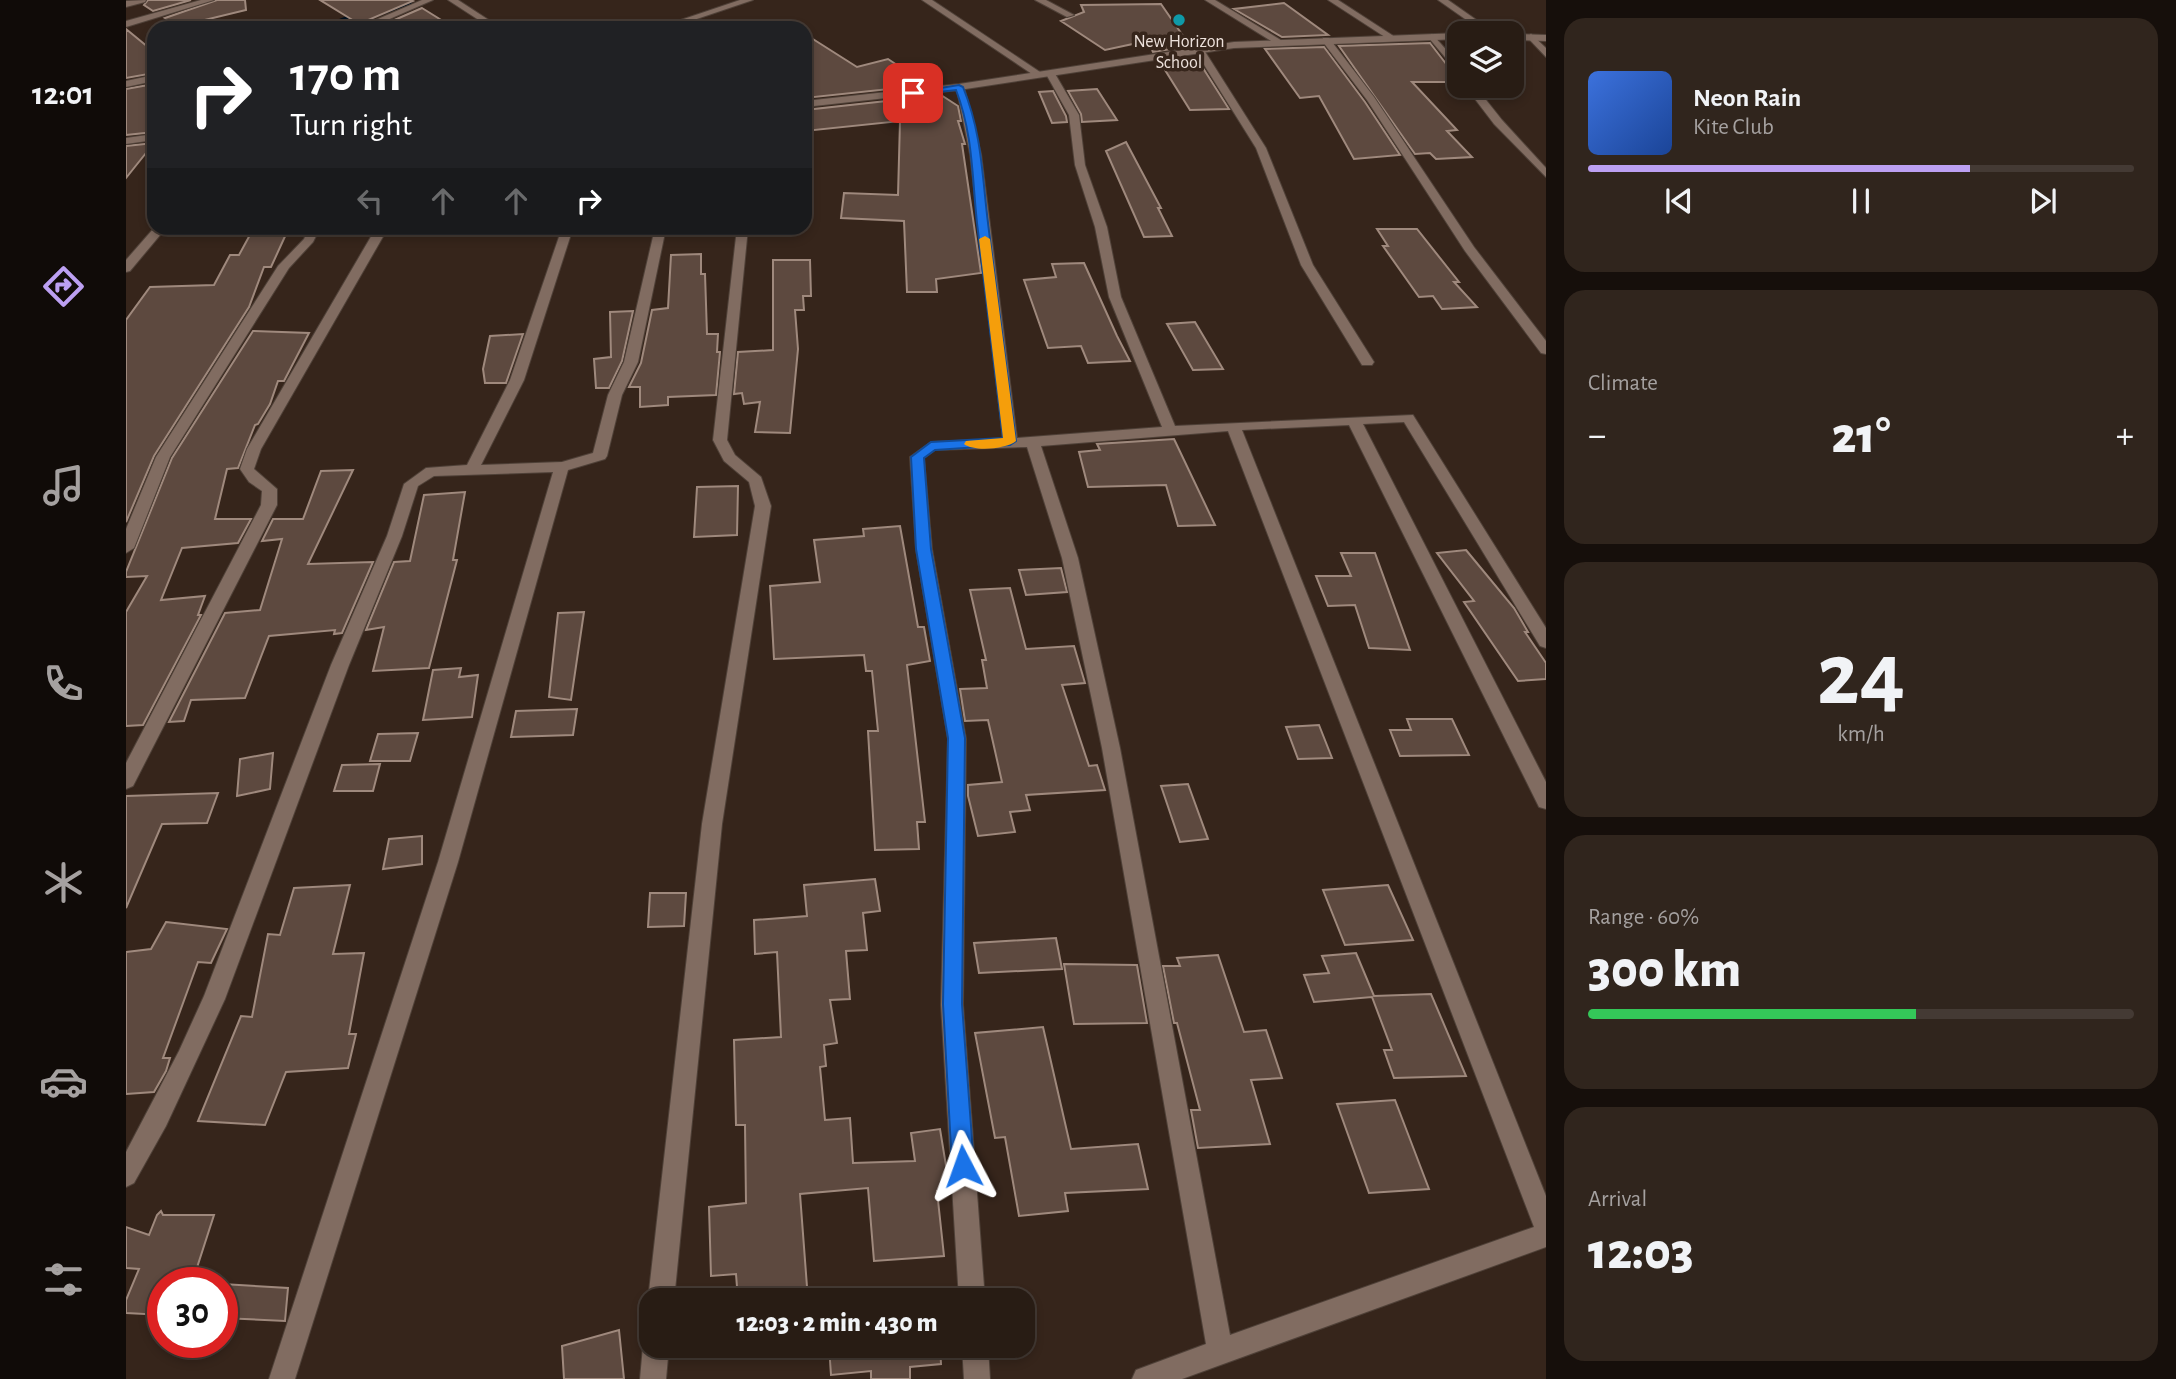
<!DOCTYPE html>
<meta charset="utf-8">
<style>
:root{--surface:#281c14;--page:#30251d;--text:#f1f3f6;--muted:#a5a1a0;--line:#443a34;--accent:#bca0f2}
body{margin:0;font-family:"Alegreya Sans",sans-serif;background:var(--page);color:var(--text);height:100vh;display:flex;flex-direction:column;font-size:26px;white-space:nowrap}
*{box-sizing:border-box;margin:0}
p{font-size:23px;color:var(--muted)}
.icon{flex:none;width:38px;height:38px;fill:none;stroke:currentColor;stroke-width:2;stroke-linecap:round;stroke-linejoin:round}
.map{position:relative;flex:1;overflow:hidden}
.panel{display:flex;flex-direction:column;gap:18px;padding:18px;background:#160f0b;width:630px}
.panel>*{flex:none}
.guide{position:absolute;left:21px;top:21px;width:665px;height:214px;border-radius:21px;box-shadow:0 4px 10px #0003,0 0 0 2px var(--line);background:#202124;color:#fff;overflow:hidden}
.buttons{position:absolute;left:1321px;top:21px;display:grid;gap:14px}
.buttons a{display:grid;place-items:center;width:77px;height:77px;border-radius:14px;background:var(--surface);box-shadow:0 4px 10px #0003,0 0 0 2px var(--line);font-size:35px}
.speed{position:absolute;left:21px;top:1267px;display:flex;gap:14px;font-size:35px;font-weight:700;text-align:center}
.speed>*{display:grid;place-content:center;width:91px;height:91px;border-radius:50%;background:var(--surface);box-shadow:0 4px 10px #0003,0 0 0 2px var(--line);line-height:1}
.speed .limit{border:10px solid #d22;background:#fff;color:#111}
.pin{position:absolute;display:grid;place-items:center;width:60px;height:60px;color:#fff;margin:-30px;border-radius:14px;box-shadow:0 4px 10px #0006}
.me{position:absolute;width:77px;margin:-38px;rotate:356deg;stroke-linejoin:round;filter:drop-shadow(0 0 5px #0008)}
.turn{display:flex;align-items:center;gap:24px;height:147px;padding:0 28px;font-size:32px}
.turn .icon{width:91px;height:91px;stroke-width:2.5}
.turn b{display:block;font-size:49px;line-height:60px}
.lanes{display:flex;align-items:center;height:66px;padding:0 28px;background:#0003;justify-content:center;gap:35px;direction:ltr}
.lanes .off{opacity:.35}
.big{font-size:52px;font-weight:800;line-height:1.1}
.panel .widget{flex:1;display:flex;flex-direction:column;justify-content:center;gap:10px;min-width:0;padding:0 24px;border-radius:21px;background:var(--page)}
.panel .dial{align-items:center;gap:0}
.dial b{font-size:91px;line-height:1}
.song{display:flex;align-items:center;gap:21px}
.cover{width:84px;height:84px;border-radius:10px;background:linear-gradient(135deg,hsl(220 70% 55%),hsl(220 70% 35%))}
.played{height:7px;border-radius:4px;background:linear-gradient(90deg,var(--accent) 70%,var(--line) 70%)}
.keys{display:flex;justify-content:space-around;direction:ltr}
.heat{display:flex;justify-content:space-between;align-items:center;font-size:38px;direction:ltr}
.charge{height:10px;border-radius:5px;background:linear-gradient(90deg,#34c759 60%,var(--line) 0)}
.trip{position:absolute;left:513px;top:1288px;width:396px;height:70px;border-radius:21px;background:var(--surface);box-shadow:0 4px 10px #0003,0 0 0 2px var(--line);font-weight:800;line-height:70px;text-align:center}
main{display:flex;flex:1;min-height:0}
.dock{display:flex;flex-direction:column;width:126px;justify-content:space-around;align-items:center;background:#100b08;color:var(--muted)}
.dock .icon{width:49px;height:49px}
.dock .on{color:var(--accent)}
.dock b{font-size:32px;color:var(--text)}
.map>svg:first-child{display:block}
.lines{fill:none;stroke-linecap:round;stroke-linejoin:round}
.canal{fill:#00101e;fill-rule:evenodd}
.building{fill:#5d493f;stroke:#9f897d;stroke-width:2}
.street-casing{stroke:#4f4138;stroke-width:2}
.secondary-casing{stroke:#4f4138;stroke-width:2}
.street{fill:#816c61;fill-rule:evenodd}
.secondary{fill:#816c61;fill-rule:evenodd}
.route{fill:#1a73e8;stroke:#114b97;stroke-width:2}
.slow{fill:#f59e0b}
.culture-dot{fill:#0f9aa8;stroke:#36251b;stroke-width:2.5}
.labels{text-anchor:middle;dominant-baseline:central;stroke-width:7;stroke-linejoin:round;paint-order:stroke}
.far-poi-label{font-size:18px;fill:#ede1db;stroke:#36251b}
</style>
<main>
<nav class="dock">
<b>12:01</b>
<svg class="icon on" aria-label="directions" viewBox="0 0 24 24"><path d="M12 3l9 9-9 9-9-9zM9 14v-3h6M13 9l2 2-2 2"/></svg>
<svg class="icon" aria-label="music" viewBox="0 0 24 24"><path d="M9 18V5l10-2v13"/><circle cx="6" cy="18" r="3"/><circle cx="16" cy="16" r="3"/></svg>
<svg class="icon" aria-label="phone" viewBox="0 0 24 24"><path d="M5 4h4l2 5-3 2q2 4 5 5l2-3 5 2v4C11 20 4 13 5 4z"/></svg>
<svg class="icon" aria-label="climate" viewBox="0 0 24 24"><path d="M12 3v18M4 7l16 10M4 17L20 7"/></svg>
<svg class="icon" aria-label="car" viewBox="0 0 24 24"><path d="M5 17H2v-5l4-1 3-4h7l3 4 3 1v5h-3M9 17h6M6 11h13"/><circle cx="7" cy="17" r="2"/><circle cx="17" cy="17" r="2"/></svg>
<svg class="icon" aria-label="filters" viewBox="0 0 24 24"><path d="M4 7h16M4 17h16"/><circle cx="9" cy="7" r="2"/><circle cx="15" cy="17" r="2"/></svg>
</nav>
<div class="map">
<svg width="1420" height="1379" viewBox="0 0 1420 1379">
<rect width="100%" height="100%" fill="#36251b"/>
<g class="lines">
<path class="canal" d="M 263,0 L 288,0 L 285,4 L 222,28 L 197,28 L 200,24 Z"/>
</g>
<path class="building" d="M 22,0 L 65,0 L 27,11 L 18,5 Z
M 91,0 L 119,0 L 120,10 L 54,26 L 39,18 Z
M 194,0 L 285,0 L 287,1 L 233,24 Z
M 1158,3 L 1202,35 L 1156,37 L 1108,9 Z
M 1035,4 L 1064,46 L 1027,52 L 1021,41 L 979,50 L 935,21 L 958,12 L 955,5 Z
M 296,8 L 328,28 L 250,28 Z
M 0,29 L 28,52 L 28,73 L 0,78 Z
M 679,34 L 731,67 L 762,59 L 801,85 L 679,98 Z
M 1304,43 L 1334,82 L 1286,82 L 1331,130 L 1321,131 L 1346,157 L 1310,159 L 1304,153 L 1289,154 L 1213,46 Z
M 1198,47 L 1239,102 L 1274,155 L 1228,159 L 1193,96 L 1174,98 L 1139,49 Z
M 1070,57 L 1103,109 L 1064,110 L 1034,62 Z
M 28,84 L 28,132 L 0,135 L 0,89 Z
M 971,89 L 991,120 L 956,122 L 955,114 L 942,91 Z
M 927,91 L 940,116 L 941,122 L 926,123 L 913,92 Z
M 815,95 L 832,106 L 835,121 L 832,121 L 839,144 L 836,144 L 855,273 L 810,279 L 811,292 L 781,292 L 778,221 L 715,218 L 718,193 L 772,195 L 774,121 L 679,131 L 679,110 Z
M 1000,142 L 1035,208 L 1032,208 L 1046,236 L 1018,237 L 980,151 Z
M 28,143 L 0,178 L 0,146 Z
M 1251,229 L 1291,229 L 1333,282 L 1328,282 L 1351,307 L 1316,309 L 1307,296 L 1293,297 L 1257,246 L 1262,246 Z
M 161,232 L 145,267 L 138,267 L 123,307 L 28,456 L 0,522 L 0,320 L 24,287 L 88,285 L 104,255 L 113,255 L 125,233 Z
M 575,254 L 575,274 L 579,274 L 581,334 L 592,334 L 591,352 L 594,352 L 590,395 L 542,397 L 542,405 L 514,407 L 514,387 L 503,387 L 515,363 L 526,310 L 542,308 L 545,255 Z
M 647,260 L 684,260 L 685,296 L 677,296 L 678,310 L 669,310 L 672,349 L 664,433 L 629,432 L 634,402 L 618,404 L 616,393 L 608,394 L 612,352 L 647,350 Z
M 958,263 L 991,336 L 1004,361 L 962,363 L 955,346 L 922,348 L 898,280 L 930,277 L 926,264 Z
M 507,311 L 496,361 L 483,388 L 470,388 L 468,359 L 485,357 L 484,312 Z
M 1069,322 L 1097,369 L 1067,370 L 1041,324 Z
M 127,331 L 183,333 L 158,381 L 152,381 L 144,404 L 132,424 L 129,425 L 112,468 L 101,469 L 89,519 L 125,519 L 112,543 L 56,548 L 35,600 L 79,596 L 72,615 L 75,615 L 17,725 L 0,726 L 0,612 L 21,576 L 0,577 L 0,572 L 46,458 Z
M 397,334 L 380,383 L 359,383 L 357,369 L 364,336 Z
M 1048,439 L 1089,525 L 1052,526 L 1040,485 L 962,487 L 953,452 L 974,450 L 971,444 Z
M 227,470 L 182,564 L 247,562 L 216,633 L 208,634 L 209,630 L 143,636 L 119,698 L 65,700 L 58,721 L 43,722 L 99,613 L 134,610 L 156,539 L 136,541 L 147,519 L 177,519 L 195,471 Z
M 612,486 L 611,535 L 568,537 L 571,487 Z
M 339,492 L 327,560 L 331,560 L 303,668 L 247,671 L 258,627 L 240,630 L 268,562 L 284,561 L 298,495 Z
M 774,526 L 792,627 L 798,627 L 804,661 L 781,665 L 799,822 L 791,822 L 793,849 L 749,850 L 742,731 L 752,731 L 746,671 L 740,671 L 738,655 L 648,659 L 644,586 L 694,582 L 688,540 L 738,536 L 737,529 Z
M 1340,550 L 1388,608 L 1402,632 L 1399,632 L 1420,663 L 1420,679 L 1392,681 L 1338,602 L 1348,601 L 1311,553 Z
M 1215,553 L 1249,553 L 1284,650 L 1243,648 L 1229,605 L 1202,606 L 1190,576 L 1225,576 Z
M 935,568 L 941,592 L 900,595 L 893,570 Z
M 884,588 L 900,649 L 948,646 L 959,683 L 936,685 L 963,766 L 971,765 L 979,790 L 900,795 L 904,810 L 884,812 L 889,832 L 852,836 L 842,796 L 842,785 L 876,782 L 862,720 L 839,721 L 834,689 L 861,688 L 856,660 L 860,660 L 844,590 Z
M 458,612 L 445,700 L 423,697 L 432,613 Z
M 335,668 L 333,677 L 352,675 L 346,717 L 297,720 L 307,670 Z
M 451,709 L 447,735 L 385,737 L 390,711 Z
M 1281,719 L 1326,719 L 1343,755 L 1274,756 L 1264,730 L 1285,730 Z
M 1193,725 L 1206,758 L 1172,759 L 1160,727 Z
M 292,733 L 284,761 L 244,761 L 252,734 Z
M 147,753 L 144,789 L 111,796 L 114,759 Z
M 254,764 L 247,791 L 208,791 L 216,765 Z
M 1062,784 L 1082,839 L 1054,842 L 1035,786 Z
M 92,793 L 81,823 L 36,824 L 0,908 L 0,796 Z
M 296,836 L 296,864 L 257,869 L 263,839 Z
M 749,879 L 754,911 L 737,913 L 741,950 L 720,951 L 724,999 L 704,1000 L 711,1043 L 698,1045 L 700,1066 L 694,1067 L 699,1120 L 724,1118 L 727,1163 L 789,1161 L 785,1133 L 814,1129 L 824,1190 L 811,1191 L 818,1256 L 748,1261 L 742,1188 L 674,1194 L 682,1300 L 612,1300 L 610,1274 L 585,1276 L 583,1207 L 620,1203 L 619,1125 L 610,1125 L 608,1040 L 655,1037 L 651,952 L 629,954 L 628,920 L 681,916 L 678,885 Z
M 224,885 L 207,954 L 238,953 L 223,1034 L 230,1034 L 222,1068 L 160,1072 L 139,1125 L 72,1121 L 115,1016 L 126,1017 L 142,934 L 154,935 L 168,888 Z
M 1262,885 L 1287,940 L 1219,945 L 1197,890 Z
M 524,893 L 560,893 L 558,926 L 522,927 Z
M 40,922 L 101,929 L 85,963 L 72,962 L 37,1058 L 44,1058 L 40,1071 L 28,1092 L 0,1094 L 0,952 L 25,949 Z
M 930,938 L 936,969 L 853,973 L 848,943 Z
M 1230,953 L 1248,996 L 1305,994 L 1340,1076 L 1268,1078 L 1258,1050 L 1266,1050 L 1246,997 L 1188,1002 L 1178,975 L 1203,973 L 1196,956 Z
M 1092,955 L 1118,1032 L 1140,1030 L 1156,1078 L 1125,1080 L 1144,1144 L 1072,1148 L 1065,1110 L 1074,1110 L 1051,1023 L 1048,1023 L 1037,966 L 1054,966 L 1051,958 Z
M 938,964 L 1011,965 L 1021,1023 L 948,1024 Z
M 917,1027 L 945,1149 L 1012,1144 L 1022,1189 L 939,1193 L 942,1211 L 893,1216 L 879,1137 L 869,1138 L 849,1033 Z
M 1269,1100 L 1303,1189 L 1243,1193 L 1211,1104 Z
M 35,1211 L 37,1215 L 88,1215 L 66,1283 L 37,1283 L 37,1315 L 0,1313 L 0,1300 L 13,1269 L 0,1268 L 0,1227 L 23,1235 L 31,1215 Z
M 96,1284 L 162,1288 L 159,1321 L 96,1318 Z
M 493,1330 L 498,1379 L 438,1379 L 436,1346 Z
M 703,1346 L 814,1346 L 815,1364 L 784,1367 L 784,1379 L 745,1379 L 745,1371 L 705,1375 Z"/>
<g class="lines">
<defs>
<path id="street" d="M 20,0 L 19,2 L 0,7 L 0,1 Z
M 75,0 L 88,0 L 0,27 L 0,21 Z
M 296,0 L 307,0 L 243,28 L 231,28 Z
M 322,0 L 332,0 L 375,28 L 365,28 Z
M 796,0 L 806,0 L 917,74 L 909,76 Z
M 909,0 L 920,0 L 948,15 L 941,17 Z
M 1079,0 L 1089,0 L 1158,42 L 1150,44 Z
M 1202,0 L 1212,0 L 1269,37 L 1262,39 Z
M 1312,0 L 1322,0 L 1369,33 L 1359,33 Z
M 1306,34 L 1334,65 L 1334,75 L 1302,37 Z
M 1405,34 L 1420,48 L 1420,57 L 1401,37 Z
M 1197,38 L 1203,38 L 1248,97 L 1348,247 L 1420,341 L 1420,354 L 1415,353 L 1339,251 L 1241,100 L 1197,42 Z
M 1072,50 L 1078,50 L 1140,148 L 1187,265 L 1248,362 L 1246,365 L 1236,365 L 1175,265 L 1130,148 L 1070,52 Z
M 922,72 L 928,72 L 953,115 L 959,165 L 981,227 L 995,297 L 1049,426 L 1287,415 L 1420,628 L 1420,648 L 1414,646 L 1278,422 L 1237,424 L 1420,782 L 1420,809 L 1413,807 L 1223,425 L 1116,430 L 1420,1196 L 1420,1247 L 1056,1379 L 1006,1379 L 1010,1370 L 1080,1344 L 976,748 L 936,558 L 901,447 L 809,450 L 798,458 L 806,549 L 840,739 L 837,1005 L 859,1300 L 833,1300 L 815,1005 L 822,739 L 790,549 L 784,457 L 805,442 L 877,439 L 844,154 L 830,85 L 838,87 L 855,154 L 891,438 L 1036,427 L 983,297 L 969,227 L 949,165 L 943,115 L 920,74 ZM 1102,431 L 1408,1227 L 1104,1335 L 994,748 L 952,558 L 915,446 Z
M 28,75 L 28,81 L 0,87 L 0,81 Z
M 1339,86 L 1349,86 L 1376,120 L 1420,168 L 1420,177 L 1368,124 Z
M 28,228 L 40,228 L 4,271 L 0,272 L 0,260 Z
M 183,228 L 194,228 L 187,242 L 163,268 L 44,457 L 8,548 L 0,553 L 0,529 L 30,457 L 152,266 L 178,239 Z
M 250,228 L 262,228 L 135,449 L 128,469 L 151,489 L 151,505 L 7,786 L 0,789 L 0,763 L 135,505 L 136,491 L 123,482 L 114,469 L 121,449 Z
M 436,228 L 447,228 L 398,380 L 355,465 L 436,462 L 467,453 L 482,395 L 498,362 L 529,228 L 540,228 L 512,362 L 496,395 L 481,456 L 479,459 L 442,470 L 332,862 L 169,1379 L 143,1379 L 312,862 L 427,472 L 308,476 L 292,486 L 276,536 L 223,665 L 99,999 L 40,1126 L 8,1183 L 0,1187 L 0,1152 L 53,1051 L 78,996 L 205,665 L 261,536 L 278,484 L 300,468 L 341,465 L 384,380 Z
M 611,228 L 622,228 L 601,440 L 609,455 L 635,477 L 645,506 L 596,824 L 548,1300 L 525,1300 L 525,1307 L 522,1300 L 576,824 L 629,506 L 623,482 L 598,461 L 587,440 Z
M 525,1335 L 525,1346 L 543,1346 L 540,1379 L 514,1379 L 517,1346 L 521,1337 Z
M 836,1346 L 862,1346 L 864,1379 L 838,1379 Z"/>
<path id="secondary" d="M 614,0 L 627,0 L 544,28 L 531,28 Z
M 1334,33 L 1334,39 L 1108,48 L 833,90 L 679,107 L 679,101 L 833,84 L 1108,42 Z
M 1386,34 L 1420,35 L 1420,41 L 1386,40 Z
M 28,134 L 28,140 L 0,144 L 0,138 Z"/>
</defs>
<use href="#street" class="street-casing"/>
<use href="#secondary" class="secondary-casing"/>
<use href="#street" class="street"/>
<use href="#secondary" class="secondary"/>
</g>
<path class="route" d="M 833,85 L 837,87 C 856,134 856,174 862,223 C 871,296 881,369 890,441 L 884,445 L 809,450 L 798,458 L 805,549 L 839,738 L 836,1004 L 848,1166 L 844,1173 L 837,1177 L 829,1173 L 826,1166 L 817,1004 L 822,738 L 790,549 L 785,457 L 805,442 L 877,438 C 868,366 859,294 851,223 C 846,177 847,134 830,90 L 787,95 L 783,93 Z"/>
<path class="slow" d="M 859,236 L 864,239 L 890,441 C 881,449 848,452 838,444 L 840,441 L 877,438 L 853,239 Z"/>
<circle class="culture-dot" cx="1053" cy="20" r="7"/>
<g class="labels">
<g class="far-poi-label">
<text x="1053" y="42">New Horizon<tspan x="1053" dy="21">School</tspan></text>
</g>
</g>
</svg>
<div class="buttons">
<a><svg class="icon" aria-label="layers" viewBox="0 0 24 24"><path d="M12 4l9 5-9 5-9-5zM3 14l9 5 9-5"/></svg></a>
</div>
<div class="speed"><div class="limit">30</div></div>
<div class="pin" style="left:787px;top:93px;background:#d93025"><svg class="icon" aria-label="arrive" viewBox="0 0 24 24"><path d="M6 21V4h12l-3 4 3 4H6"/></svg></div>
<svg class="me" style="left:837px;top:1166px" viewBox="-20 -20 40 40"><path d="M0-17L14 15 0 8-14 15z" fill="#1a73e8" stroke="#fff" stroke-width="4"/></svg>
<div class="trip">12:03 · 2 min · 430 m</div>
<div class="guide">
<div class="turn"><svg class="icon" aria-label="right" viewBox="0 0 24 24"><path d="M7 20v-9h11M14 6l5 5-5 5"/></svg><div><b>170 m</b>Turn right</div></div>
<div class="lanes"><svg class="icon off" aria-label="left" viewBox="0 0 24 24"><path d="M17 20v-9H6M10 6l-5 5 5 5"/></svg><svg class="icon off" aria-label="ahead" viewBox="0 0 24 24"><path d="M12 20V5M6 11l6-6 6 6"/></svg><svg class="icon off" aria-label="ahead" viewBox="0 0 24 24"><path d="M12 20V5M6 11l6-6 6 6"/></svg><svg class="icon" aria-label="right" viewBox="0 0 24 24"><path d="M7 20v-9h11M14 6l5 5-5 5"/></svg></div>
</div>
</div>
<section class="panel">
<div class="widget">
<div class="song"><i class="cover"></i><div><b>Neon Rain</b><p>Kite Club</p></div></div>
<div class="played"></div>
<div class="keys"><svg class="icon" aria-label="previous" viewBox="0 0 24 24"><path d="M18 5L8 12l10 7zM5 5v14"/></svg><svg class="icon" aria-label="pause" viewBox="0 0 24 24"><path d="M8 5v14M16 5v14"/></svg><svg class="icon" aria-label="next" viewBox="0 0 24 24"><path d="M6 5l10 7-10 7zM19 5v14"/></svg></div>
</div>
<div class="widget"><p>Climate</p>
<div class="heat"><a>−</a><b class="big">21°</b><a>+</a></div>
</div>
<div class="widget dial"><b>24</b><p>km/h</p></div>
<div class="widget"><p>Range · 60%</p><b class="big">300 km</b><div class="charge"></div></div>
<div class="widget"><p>Arrival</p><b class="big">12:03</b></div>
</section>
</main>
